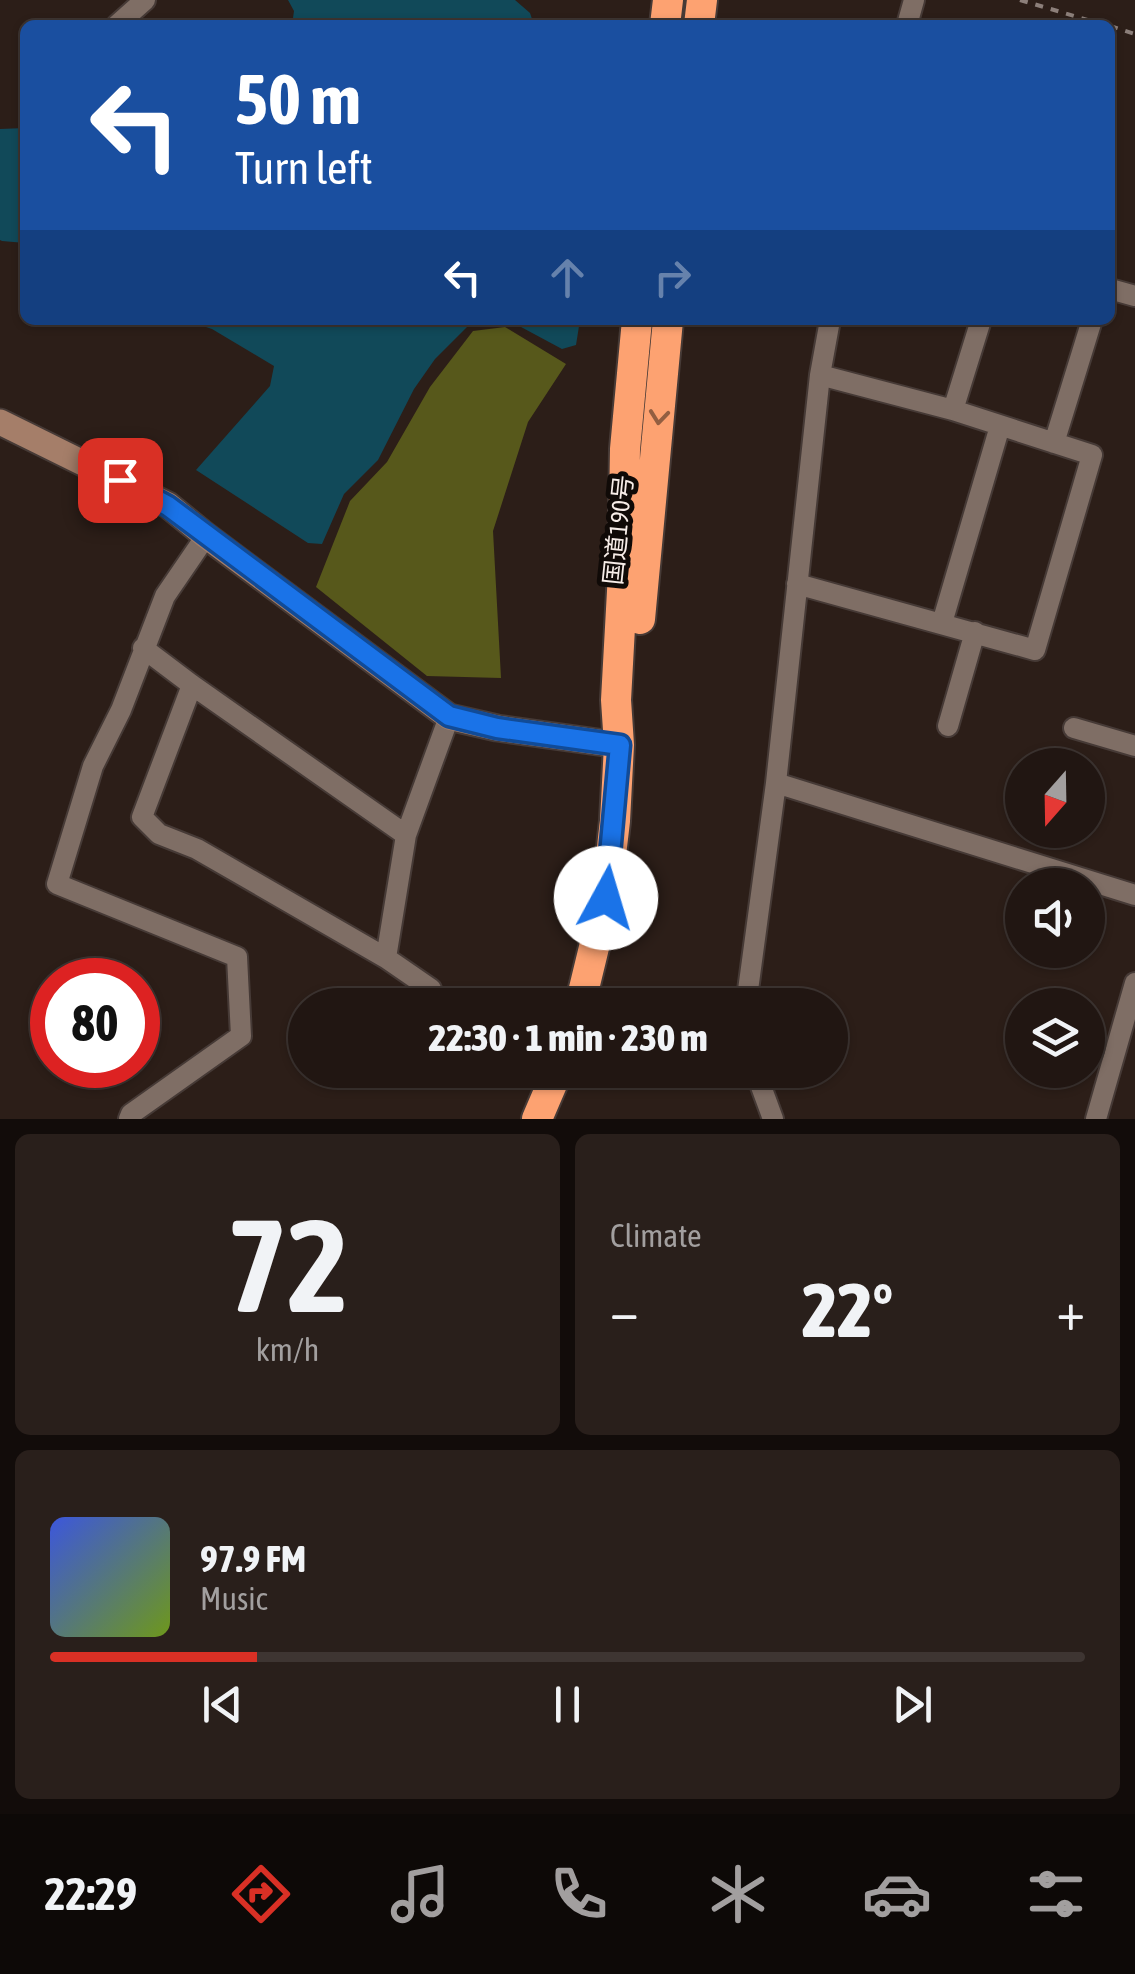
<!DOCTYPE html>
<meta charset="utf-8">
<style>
:root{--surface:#211612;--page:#291f1b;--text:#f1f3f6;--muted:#a29f9f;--line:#3e3532;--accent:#d93025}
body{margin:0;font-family:"Asap Condensed","Noto Sans JP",sans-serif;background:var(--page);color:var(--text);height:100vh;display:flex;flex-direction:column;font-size:38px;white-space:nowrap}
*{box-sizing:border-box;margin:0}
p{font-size:32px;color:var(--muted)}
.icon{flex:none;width:55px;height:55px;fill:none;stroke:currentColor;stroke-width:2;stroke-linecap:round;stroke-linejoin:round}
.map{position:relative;height:1119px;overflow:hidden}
.side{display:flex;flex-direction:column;gap:15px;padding:15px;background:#120c0a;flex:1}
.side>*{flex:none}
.banner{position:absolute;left:20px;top:20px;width:1095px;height:305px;border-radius:15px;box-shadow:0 2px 8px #0004,0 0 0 2px var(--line);background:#1a4fa0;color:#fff;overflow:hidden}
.needle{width:65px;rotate:200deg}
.tools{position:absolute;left:1005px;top:748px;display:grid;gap:20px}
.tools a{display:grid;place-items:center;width:100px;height:100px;border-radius:50%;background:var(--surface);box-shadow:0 2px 8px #0004,0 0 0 2px var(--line);font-size:50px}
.speed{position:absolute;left:30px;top:958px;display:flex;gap:20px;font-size:50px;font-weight:700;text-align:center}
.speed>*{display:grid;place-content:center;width:130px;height:130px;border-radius:50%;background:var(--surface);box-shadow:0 2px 8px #0004,0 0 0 2px var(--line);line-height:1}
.speed .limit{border:15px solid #d22;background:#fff;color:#111}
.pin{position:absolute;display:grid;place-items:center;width:85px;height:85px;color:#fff;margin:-42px;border-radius:20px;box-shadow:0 5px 15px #0006}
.me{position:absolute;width:110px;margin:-55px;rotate:6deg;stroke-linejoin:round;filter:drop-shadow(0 0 8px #0008)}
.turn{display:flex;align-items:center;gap:35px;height:210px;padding:0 50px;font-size:45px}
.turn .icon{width:130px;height:130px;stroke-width:2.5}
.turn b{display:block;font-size:70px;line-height:85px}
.lanes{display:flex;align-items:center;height:95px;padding:0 50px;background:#0003;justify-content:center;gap:50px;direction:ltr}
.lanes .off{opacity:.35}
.big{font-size:75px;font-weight:800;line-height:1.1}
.side .widget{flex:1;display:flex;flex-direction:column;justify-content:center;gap:15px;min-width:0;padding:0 35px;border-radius:15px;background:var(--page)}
.side .dial{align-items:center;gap:0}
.dial b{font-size:130px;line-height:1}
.song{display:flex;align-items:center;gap:30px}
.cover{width:120px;height:120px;border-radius:15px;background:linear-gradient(135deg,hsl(230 70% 55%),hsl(80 70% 35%))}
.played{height:10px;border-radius:5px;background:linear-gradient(90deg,var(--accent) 20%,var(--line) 20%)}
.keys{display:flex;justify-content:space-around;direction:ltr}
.heat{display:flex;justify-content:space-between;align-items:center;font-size:55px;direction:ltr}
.side .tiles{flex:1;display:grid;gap:15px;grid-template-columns:1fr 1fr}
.widget:last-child{grid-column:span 2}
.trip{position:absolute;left:288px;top:988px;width:560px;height:100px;border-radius:50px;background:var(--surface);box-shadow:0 2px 8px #0004,0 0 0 2px var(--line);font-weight:800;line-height:100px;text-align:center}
.menu{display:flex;height:160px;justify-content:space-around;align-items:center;background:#0d0907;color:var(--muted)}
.menu .icon{width:70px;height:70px}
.menu .active{color:var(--accent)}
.menu b{font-size:45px;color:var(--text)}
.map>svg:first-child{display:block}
.forest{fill:#57581b}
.water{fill:#114959}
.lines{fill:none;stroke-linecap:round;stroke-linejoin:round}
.street-casing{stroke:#463a36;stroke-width:24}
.secondary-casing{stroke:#463a36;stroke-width:29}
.highway-casing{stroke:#463a36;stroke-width:34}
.path{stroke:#8c7f7a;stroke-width:4;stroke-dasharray:8 8;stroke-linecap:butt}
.street{stroke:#7f6e65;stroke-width:20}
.secondary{stroke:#a57e69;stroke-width:25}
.highway{stroke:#fda271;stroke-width:30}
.oneway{stroke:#925e41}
.route-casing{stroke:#114b97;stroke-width:25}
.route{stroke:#1a73e8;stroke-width:18}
.labels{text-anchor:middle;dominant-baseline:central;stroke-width:10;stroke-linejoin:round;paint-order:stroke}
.street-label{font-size:25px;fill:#f7ede8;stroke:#100a07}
</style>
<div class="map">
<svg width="1135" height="1119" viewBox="0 0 1135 1119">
<rect width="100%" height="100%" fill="#2c1e18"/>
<path class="forest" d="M 505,327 L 566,364 L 528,422 L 493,531 L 501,678 L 427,676 L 316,587 L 350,501 L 387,462 L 430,387 L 473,331 Z"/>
<path class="water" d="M 288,0 L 515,0 L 530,13 L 534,25 L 292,25 L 294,11 Z
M 25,128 L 25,243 L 2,241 L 0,240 L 0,129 Z
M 185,320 L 483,320 L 473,321 L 435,359 L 414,389 L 378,460 L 344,494 L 322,544 L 308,543 L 196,470 L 270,386 L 274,366 L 212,329 Z
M 508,320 L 580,320 L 576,345 L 562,349 Z"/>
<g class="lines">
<defs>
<path id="street" d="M 117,25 L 145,0
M 907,25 L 914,0
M 1110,289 L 1135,296
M 953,410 L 981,320
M 1054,443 L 1092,320
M 797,584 L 1035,650 L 1092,455 L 953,410 L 820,375
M 942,623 L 1000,426
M 143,648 L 192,685 L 406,835
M 192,685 L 142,817 L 159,834 L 197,849 L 386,958 L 431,989 L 425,1005
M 948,726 L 975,632
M 1074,728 L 1135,746
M 776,783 L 1135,895
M 386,958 L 406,835 L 449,717
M 746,1005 L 776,783 L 820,375 L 830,320
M 755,1070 L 773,1119
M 129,1119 L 131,1114 L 241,1036 L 237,957 L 57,884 L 93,766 L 121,710 L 165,596 L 206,536
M 1096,1119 L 1135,983"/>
<path id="secondary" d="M 0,422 L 168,505 L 206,536 L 449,717 L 497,728 L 619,745"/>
<path id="highway" d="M 665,25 L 668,0
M 699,25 L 702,0
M 640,619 L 668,320
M 580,1005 L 606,898 L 615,821 L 619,745 L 616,700 L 623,573 L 625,449 L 637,320
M 537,1119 L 558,1070"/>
</defs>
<use href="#street" class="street-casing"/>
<use href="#secondary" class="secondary-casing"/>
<use href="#highway" class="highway-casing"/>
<path class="path" d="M 1020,0 L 1105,25
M 1110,26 L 1135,34"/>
<use href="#street" class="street"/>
<use href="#secondary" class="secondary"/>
<use href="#highway" class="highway"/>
</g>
<defs><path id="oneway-chevron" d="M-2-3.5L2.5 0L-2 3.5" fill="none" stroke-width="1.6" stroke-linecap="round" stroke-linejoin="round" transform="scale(2.5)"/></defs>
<use class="oneway" href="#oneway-chevron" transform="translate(659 417) rotate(96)"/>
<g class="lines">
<defs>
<path id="route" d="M 120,480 L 168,506 L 449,716 L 497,728 L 620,745 L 606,898"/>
</defs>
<use href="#route" class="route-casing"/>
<use href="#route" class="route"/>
</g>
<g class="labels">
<g class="street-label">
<text transform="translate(618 530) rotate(-84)">国道190号</text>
</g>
</g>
</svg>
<div class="tools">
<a><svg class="needle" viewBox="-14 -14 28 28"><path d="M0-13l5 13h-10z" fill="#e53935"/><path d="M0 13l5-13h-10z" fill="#a29f9f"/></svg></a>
<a><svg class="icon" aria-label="sound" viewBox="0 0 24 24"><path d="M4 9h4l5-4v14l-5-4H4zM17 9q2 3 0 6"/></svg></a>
<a><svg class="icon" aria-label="layers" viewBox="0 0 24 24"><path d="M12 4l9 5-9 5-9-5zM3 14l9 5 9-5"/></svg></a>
</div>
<div class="speed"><div class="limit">80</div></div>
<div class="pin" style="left:120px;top:480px;background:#d93025"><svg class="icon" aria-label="arrive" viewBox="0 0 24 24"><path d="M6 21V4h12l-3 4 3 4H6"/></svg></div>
<svg class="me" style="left:606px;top:898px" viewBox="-20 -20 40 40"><circle r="19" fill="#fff"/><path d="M0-13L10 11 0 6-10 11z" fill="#1a73e8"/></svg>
<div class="trip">22:30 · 1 min · 230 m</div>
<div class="banner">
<div class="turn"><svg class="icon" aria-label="left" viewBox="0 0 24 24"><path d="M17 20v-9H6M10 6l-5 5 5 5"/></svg><div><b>50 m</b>Turn left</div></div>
<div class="lanes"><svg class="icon" aria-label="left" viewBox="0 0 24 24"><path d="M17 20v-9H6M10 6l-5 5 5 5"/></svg><svg class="icon off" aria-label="ahead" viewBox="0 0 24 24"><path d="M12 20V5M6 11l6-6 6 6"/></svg><svg class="icon off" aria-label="right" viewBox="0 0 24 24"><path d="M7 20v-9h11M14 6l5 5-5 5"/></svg></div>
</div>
</div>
<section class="side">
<div class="tiles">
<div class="widget dial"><b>72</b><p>km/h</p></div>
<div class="widget"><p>Climate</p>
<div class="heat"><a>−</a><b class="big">22°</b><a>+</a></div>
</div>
<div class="widget">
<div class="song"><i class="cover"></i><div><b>97.9 FM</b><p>Music</p></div></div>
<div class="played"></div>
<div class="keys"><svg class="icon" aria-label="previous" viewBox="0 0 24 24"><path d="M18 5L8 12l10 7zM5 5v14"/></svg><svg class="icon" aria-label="pause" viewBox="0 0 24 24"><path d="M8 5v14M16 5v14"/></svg><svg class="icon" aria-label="next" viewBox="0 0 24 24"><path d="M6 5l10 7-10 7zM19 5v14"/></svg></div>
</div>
</div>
</section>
<nav class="menu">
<b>22:29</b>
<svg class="icon active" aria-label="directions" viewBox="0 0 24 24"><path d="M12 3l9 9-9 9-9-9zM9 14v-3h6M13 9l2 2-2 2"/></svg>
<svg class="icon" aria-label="music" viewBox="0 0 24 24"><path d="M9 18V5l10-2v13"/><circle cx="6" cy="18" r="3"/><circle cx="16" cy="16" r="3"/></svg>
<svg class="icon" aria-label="phone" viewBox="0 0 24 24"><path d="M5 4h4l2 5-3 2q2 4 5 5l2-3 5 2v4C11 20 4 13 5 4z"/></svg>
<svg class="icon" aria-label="climate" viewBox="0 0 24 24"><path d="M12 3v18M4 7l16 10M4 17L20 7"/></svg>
<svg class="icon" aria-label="car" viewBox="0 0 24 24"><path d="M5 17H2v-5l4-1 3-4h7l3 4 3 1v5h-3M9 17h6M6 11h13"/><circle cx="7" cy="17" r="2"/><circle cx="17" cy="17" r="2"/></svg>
<svg class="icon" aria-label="filters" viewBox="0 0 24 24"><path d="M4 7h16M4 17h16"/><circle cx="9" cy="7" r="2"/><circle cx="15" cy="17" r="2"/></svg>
</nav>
